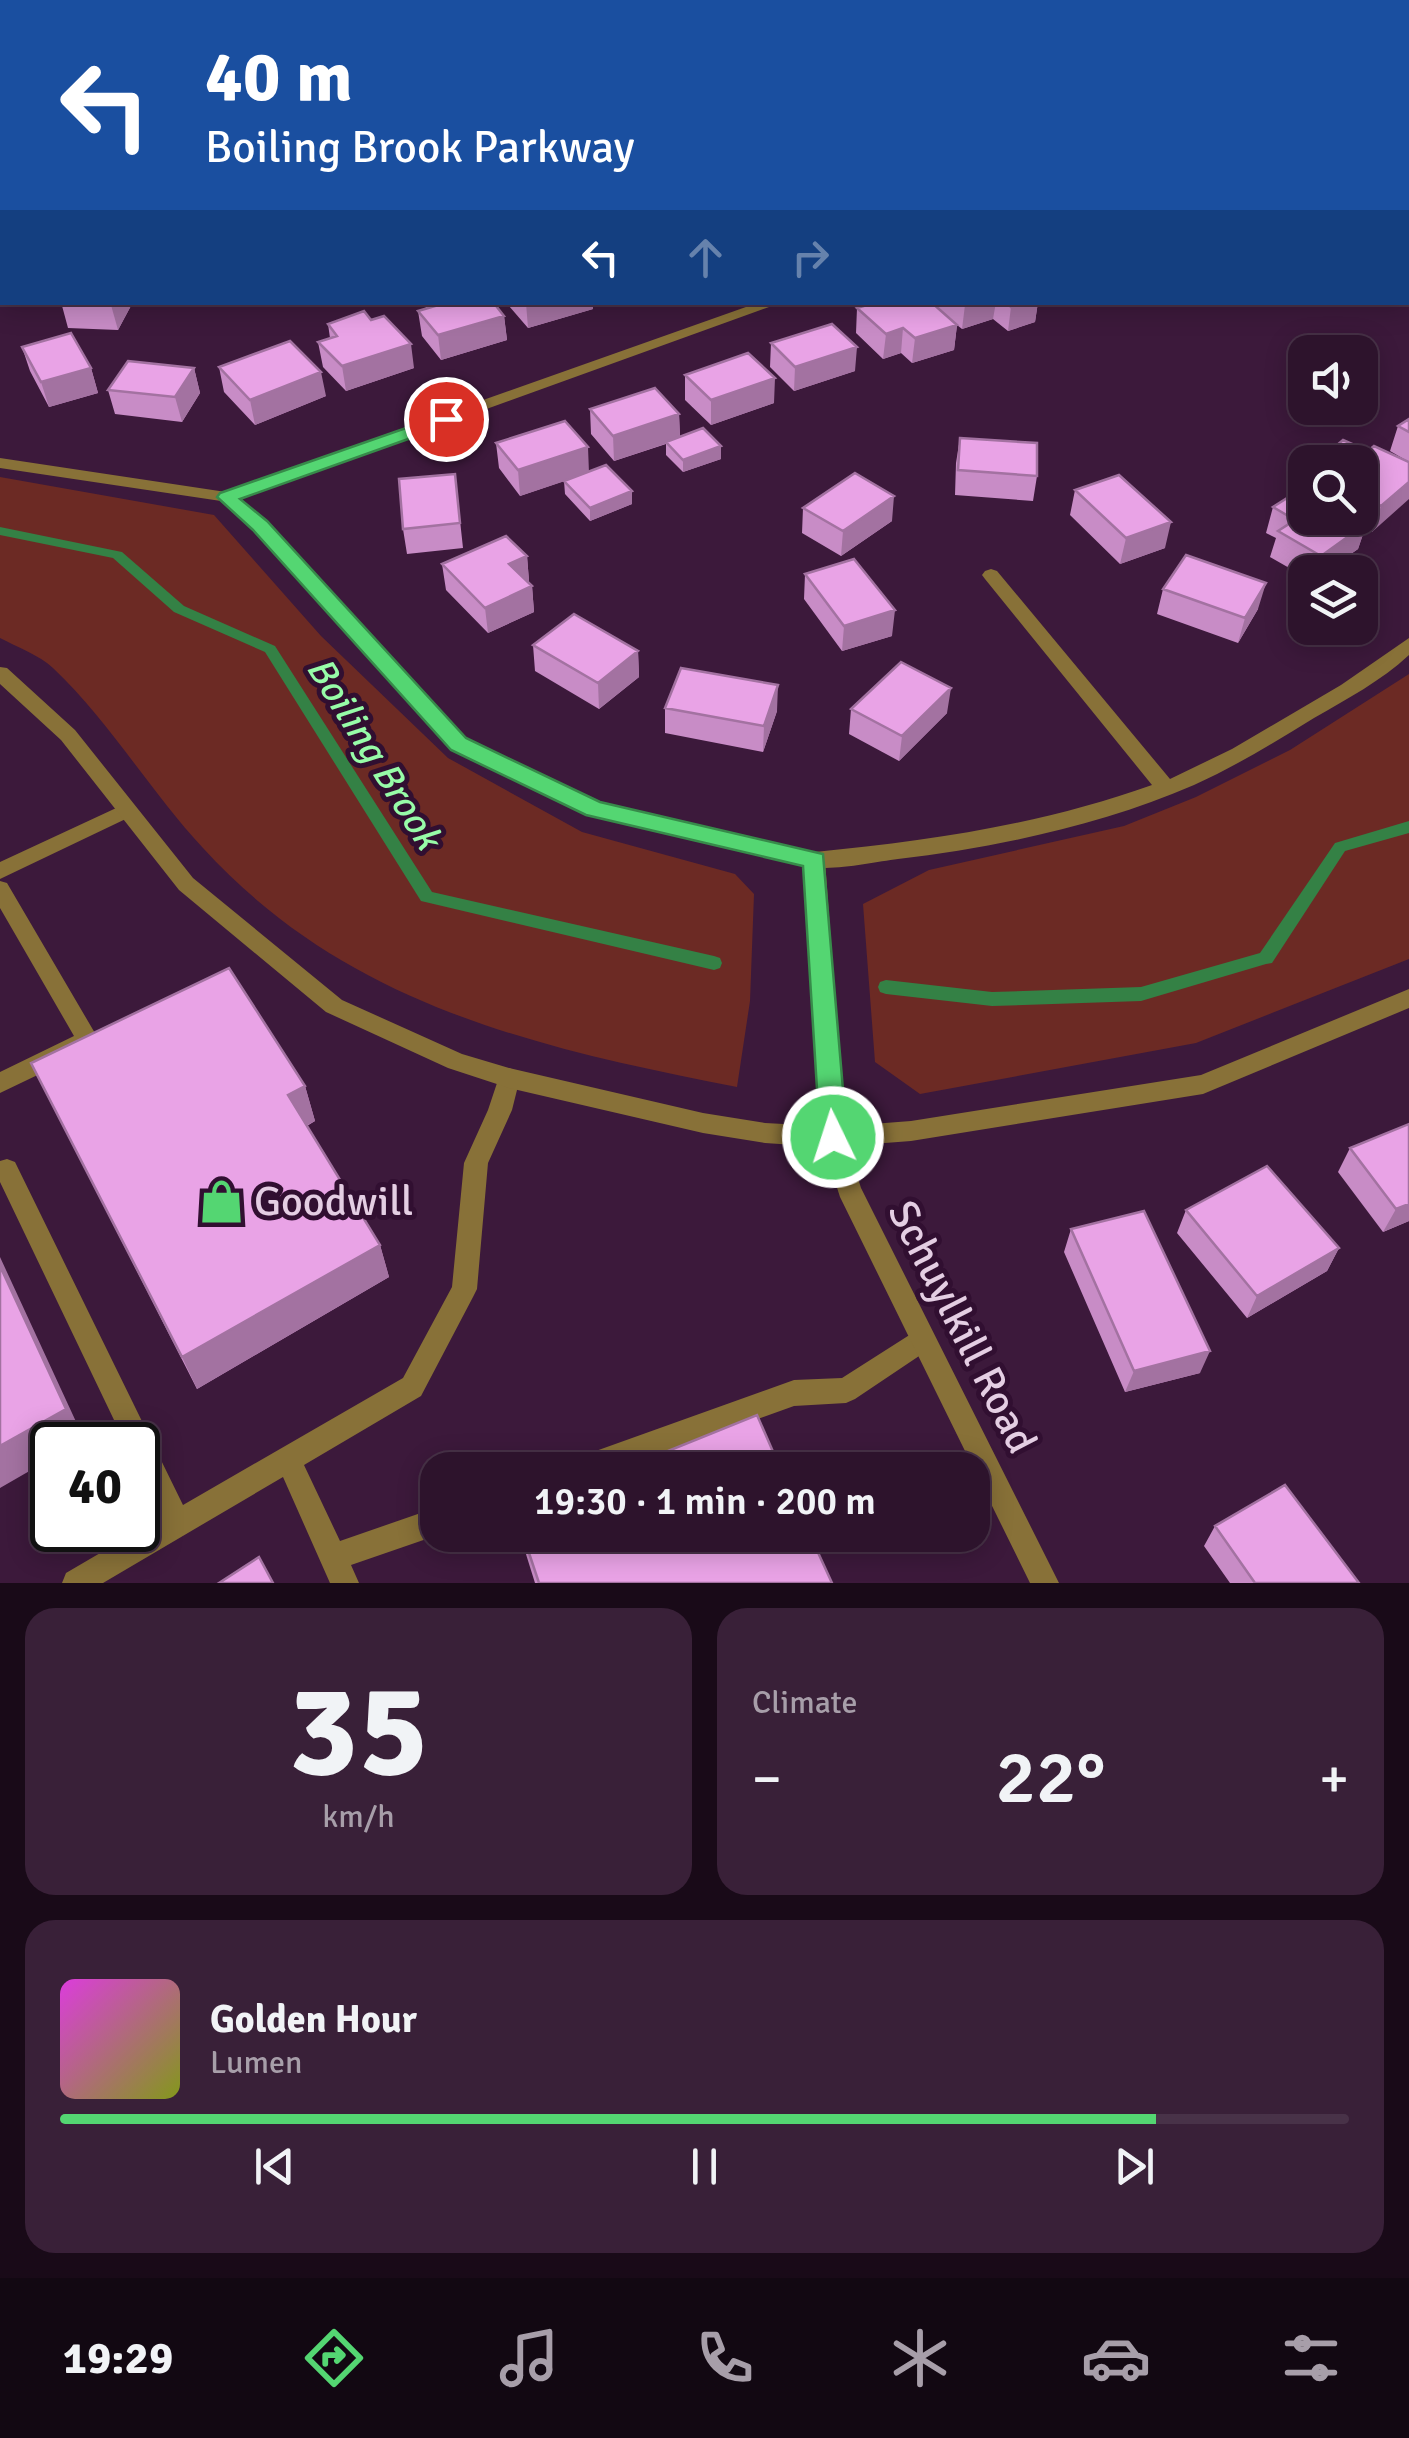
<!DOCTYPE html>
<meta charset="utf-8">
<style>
:root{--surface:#2d132c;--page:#392038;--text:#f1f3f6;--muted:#a79ea9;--line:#483248;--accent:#54d672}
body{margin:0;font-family:Signika,sans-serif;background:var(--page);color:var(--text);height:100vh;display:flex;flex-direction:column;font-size:38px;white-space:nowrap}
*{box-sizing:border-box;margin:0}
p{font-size:32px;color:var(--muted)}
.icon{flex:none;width:55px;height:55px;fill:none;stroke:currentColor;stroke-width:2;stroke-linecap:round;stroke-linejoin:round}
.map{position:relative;height:1583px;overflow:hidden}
.panel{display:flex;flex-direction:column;gap:25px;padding:25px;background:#190a18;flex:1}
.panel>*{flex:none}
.guide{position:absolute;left:0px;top:0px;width:1410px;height:305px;box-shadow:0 5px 25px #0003,0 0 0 2px var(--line);background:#1a4fa0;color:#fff;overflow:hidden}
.fabs{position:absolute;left:1288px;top:335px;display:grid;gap:20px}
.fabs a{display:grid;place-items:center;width:90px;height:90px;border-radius:20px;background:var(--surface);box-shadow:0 5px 25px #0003,0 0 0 2px var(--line);font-size:50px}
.speed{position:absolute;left:30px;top:1422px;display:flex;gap:20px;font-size:50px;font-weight:700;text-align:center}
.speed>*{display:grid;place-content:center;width:130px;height:130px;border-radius:50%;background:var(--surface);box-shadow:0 5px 25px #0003,0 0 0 2px var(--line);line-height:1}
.speed .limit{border:5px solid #111;border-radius:15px;background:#fff;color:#111}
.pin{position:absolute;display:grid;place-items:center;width:85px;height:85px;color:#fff;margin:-42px;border:5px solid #fff;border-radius:50%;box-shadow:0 2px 10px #0007}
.me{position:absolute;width:110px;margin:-55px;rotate:356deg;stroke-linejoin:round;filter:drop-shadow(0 0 8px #0008)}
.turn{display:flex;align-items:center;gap:35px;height:210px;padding:0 40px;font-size:45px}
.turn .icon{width:130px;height:130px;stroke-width:2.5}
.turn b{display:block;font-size:70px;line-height:85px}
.lanes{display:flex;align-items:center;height:95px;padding:0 40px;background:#0003;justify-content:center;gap:50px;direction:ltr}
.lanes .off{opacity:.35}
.big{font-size:75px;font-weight:600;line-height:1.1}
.panel .card{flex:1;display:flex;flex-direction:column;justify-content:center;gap:15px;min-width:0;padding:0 35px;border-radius:30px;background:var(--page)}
.panel .dial{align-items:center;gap:0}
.dial b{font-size:130px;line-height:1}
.song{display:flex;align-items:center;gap:30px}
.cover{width:120px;height:120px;border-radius:15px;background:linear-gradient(135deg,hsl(300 70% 55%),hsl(70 70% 35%))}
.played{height:10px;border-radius:5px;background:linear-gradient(90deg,var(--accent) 85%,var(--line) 85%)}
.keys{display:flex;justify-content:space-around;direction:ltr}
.heat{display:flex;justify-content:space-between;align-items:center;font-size:55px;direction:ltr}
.panel .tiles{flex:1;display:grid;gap:25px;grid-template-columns:1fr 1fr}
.card:last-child{grid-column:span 2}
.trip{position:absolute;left:420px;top:1452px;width:570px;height:100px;border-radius:30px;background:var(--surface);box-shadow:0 5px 25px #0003,0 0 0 2px var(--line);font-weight:600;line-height:100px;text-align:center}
.tabs{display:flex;height:160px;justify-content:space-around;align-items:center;background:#120812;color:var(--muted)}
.tabs .icon{width:70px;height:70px}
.tabs .active{color:var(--accent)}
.tabs b{font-size:45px;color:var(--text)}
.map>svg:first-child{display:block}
.green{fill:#6c2a24}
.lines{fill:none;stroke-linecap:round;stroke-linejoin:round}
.stream{fill:#348145;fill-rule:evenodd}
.service{fill:#887138;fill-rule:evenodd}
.minor{fill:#887138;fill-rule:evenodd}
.tertiary{fill:#887138;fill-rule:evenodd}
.wall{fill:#c88cc6}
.shaded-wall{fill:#a372a1}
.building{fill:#e9a3e6;stroke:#a372a1;stroke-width:2.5}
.route{fill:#54d672;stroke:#378b4a;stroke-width:2.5}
.labels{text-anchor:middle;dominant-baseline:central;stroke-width:10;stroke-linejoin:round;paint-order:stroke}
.water-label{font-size:38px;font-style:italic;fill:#97fca8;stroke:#310f31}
.near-poi-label{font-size:42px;fill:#e4cee3;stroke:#310f31;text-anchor:start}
.near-street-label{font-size:42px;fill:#e4cee3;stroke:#310f31}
</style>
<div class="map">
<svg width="1409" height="1583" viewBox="0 0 1409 1583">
<rect width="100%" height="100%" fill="#3c193b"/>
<path class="green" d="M 0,477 L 214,515 L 321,636 L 448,758 L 582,832 L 735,874 L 754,894 L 750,1001 L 737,1087 C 537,1048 346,1005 203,848 C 150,791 109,721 53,668 C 39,655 17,647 0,638 Z
M 1409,674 L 1409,959 L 1196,1043 L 920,1094 L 875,1062 L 863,904 L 929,870 L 1124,826 L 1196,797 L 1290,750 Z"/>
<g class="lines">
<path class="stream" d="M 0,527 L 122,552 L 184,606 L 275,646 L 432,892 L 714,956 L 720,958 L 722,963 L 720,968 L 714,970 L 421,901 L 265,652 L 174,612 L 113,558 L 0,535 Z
M 1409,821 L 1409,833 L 1345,851 L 1272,963 L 1266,964 L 1141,1001 L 992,1006 L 886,994 L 880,992 L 878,987 L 880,982 L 886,980 L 992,992 L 1141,987 L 1260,953 L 1335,843 Z"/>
<path class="service" d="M 127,803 L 134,805 L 137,810 L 134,815 L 0,879 L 0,862 Z
M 0,881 L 7,883 L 99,1040 L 96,1047 L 0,1093 L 0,1072 L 74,1036 L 0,908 Z
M 509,1068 L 517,1071 L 520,1078 L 512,1110 L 488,1163 L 477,1289 L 473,1297 L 421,1396 L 304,1465 L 340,1541 L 438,1507 L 438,1535 L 351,1565 L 359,1583 L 330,1583 L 283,1477 L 103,1583 L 62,1583 L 66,1573 L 160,1518 L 138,1470 L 138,1445 L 126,1445 L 0,1182 L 0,1161 L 7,1159 L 15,1162 L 183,1505 L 403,1378 L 452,1287 L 464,1163 L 488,1110 L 501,1071 Z
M 922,1327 L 931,1330 L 935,1339 L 931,1348 L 855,1399 L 846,1403 L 794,1406 L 616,1470 L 565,1470 L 569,1461 L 579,1457 L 794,1380 L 842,1378 Z"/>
<path class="minor" d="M 0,52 L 2,52 L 2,60 L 0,60 Z
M 1409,74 L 1409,83 L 1408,83 L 1408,75 Z
M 760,302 L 783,302 L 232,501 L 220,501 L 218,497 L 220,493 Z
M 991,569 L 997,571 L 1170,779 L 1232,749 L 1341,685 L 1409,638 L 1409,655 C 1381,681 1347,699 1314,718 C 1275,742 1236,766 1194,785 C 1102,825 998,847 898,859 C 874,862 830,872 808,866 L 805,860 L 808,854 L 815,852 C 930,841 1043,824 1152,785 L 985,579 L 982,575 L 985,571 Z
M 1409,989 L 1409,1008 L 1203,1094 L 911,1141 L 833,1147 L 825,1144 L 821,1137 L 825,1130 L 833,1127 L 911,1121 L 1201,1075 Z"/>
<path class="tertiary" d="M 0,120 L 2,121 L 2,136 L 0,135 Z
M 0,458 L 226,492 L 266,522 L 466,739 L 599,803 L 822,854 L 825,860 L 845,1137 L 861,1188 L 1059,1583 L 1030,1583 L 840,1197 L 824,1147 L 765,1143 L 703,1133 L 509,1088 L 448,1068 L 326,1012 L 179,890 L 61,740 L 0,684 L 0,667 L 7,668 L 75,730 L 193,878 L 342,1000 L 462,1054 L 509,1068 L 703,1113 L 765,1123 L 821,1126 L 805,866 L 587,814 L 452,749 L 254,530 L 221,501 L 0,468 Z"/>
</g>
<path class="wall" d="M 7,0 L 66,0 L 63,2 L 8,2 Z
M 391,0 L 443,0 L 443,1 L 394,2 Z
M 1008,0 L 1150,0 L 1149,2 L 1080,2 L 1076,0 L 1076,2 L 1008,2 Z
M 61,302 L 133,302 L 118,330 L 68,328 Z
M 425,302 L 493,302 L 504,316 L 507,340 L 441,360 L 422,336 L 418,311 L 426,309 Z
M 509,302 L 592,302 L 593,309 L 528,328 L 509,306 Z
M 936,302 L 1038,302 L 1035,322 L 1008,331 L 993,319 L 962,329 L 957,325 L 954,350 L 912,363 L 901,353 L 883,359 L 856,333 L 857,308 L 935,306 Z
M 328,324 L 414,368 L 346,391 L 323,367 L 318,342 L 330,338 Z
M 771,343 L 855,371 L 794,391 L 770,367 Z
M 22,347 L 91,368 L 98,393 L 49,407 L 30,371 Z
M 219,367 L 326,396 L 255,425 L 224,392 Z
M 194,368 L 200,393 L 182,422 L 115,414 L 108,390 Z
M 685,375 L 774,403 L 711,425 L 685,400 Z
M 590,409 L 679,414 L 680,437 L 721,459 L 683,472 L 666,455 L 666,444 L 614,461 L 591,434 Z
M 1409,419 L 1409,462 L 1390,451 L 1398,426 Z
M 960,438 L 1037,476 L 1033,501 L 955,495 L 956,463 Z
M 496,443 L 589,471 L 632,491 L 632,504 L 590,521 L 565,494 L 564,481 L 520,496 L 499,468 Z
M 1368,451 L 1409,462 L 1372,532 L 1365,528 L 1358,549 L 1325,572 L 1305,572 L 1305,577 L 1270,557 L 1276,538 L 1266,533 L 1273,507 L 1305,518 L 1360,518 L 1360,462 L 1320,462 L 1321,459 Z
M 455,474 L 463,548 L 407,554 L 403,529 Z
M 1075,490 L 1165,548 L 1120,564 L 1070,515 Z
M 803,508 L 892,521 L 841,556 L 802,533 Z
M 527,556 L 529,581 L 528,582 L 532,586 L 534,612 L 488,633 L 446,590 L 442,564 Z
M 805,574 L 892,636 L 842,651 L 804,599 Z
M 1163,589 L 1258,609 L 1238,643 L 1157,614 Z
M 533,645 L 638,651 L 639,677 L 599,709 L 535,671 Z
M 665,708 L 777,711 L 763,752 L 665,733 Z
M 851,709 L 947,713 L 899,761 L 849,734 Z
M 31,1063 L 305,1086 L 315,1121 L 307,1126 L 380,1245 L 389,1277 L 197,1389 Z
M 1350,1148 L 1409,1221 L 1383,1232 L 1338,1172 Z
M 1186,1210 L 1339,1248 L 1327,1271 L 1247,1318 L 1177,1233 Z
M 1071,1229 L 1200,1373 L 1125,1392 L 1064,1252 Z
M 1215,1526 L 1359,1583 L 1230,1583 L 1204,1546 Z
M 520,1535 L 810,1535 L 832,1583 L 535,1583 Z"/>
<path class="shaded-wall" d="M 339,0 L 381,0 L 381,2 L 329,2 Z
M 409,0 L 443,0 L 443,1 L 410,2 Z
M 716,0 L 746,0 L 746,2 L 707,2 Z
M 765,0 L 796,0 L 787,2 L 765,2 Z
M 1058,0 L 1076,0 L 1076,2 L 1048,2 Z
M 1110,0 L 1150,0 L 1149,2 L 1110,2 Z
M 113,302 L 133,302 L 118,330 L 111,305 Z
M 530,302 L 592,302 L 593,309 L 528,328 L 526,303 Z
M 972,302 L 996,302 L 993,319 L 962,329 L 965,305 Z
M 1024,302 L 1038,302 L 1035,322 L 1008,331 L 1011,307 Z
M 504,316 L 507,340 L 441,360 L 438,335 Z
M 957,325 L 954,350 L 912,363 L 915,338 Z
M 903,328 L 901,353 L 883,359 L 886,334 Z
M 411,344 L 414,368 L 346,391 L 342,366 Z
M 857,347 L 855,371 L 794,391 L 795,367 Z
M 91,368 L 98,393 L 49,407 L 41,382 Z
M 194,368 L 200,393 L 182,422 L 175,397 Z
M 321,372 L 326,396 L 255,425 L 250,400 Z
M 775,378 L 774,403 L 711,425 L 711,400 Z
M 679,414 L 680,439 L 614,461 L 613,436 Z
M 721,446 L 721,459 L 683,472 L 683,460 Z
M 588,447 L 589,473 L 520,496 L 518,470 Z
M 1409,482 L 1409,499 L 1372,532 L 1381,506 Z
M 632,491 L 632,504 L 590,521 L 590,508 Z
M 894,496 L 892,521 L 841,556 L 843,531 Z
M 1171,522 L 1165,548 L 1120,564 L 1126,538 Z
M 1367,523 L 1358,549 L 1325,572 L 1315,572 L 1321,556 Z
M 527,556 L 529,581 L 512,589 L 509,564 Z
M 1266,583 L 1258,609 L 1238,643 L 1245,618 Z
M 532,586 L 534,612 L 488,633 L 485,608 Z
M 895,610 L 892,636 L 842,651 L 844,626 Z
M 638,651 L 639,677 L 599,709 L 598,683 Z
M 778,685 L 777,711 L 763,752 L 764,726 Z
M 951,688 L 947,713 L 899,761 L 902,736 Z
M 305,1086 L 315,1121 L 298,1130 L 288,1095 Z
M 1409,1204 L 1409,1221 L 1383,1232 L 1396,1209 Z
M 380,1245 L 389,1277 L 197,1389 L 182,1357 Z
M 1339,1248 L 1327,1271 L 1247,1318 L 1257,1296 Z
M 0,1257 L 84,1439 L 74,1445 L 52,1445 L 52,1458 L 0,1488 Z
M 1210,1351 L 1200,1373 L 1125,1392 L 1134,1371 Z"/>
<path class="building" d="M 273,0 L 289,0 L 292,2 L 263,2 Z
M 470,0 L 486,0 L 489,2 L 460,2 Z
M 543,0 L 561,0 L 564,2 L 533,2 Z
M 570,0 L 606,0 L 609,2 L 573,2 Z
M 653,0 L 664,0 L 668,2 L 643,2 Z
M 691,0 L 716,0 L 707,2 L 694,2 Z
M 1023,0 L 1058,0 L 1048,2 L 1027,2 Z
M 1370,0 L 1409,0 L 1409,10 L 1408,11 L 1408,2 L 1368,2 L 1366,1 Z
M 1408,114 L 1409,114 L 1409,150 L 1408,149 Z
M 1408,216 L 1409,217 L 1409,242 L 1408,242 Z
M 61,302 L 113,302 L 111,305 Z
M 432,302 L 493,302 L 504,316 L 438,335 L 418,311 L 435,306 Z
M 877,302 L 931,302 L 957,325 L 915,338 L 903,328 L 886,334 L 857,308 Z
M 1006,302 L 1024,302 L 1011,307 Z
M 364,311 L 371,320 L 384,316 L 411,344 L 342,366 L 318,342 L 337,336 L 328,324 Z
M 832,324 L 857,347 L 795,367 L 771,343 Z
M 71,333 L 91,368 L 41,382 L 22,347 Z
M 290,341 L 321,372 L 250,400 L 219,367 Z
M 748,353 L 775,378 L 711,400 L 685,375 Z
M 128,361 L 194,368 L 175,397 L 108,390 Z
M 655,388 L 679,414 L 613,436 L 590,409 Z
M 1409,419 L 1409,432 L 1398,426 Z
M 565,421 L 588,447 L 518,470 L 496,443 Z
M 703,428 L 721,446 L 683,460 L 666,442 Z
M 960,438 L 1037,443 L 1037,476 L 958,470 Z
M 1343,440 L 1368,451 L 1374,446 L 1409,462 L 1409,482 L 1381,506 L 1360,496 L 1360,462 L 1328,462 L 1321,459 Z
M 606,465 L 632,491 L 590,508 L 564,481 Z
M 855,473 L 894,496 L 843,531 L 803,508 Z
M 455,474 L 460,523 L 403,529 L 399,479 Z
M 1119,475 L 1171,522 L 1126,538 L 1075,490 Z
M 1303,488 L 1305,489 L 1305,518 L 1357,518 L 1367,523 L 1321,556 L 1278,531 L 1295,520 L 1273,507 Z
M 506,536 L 527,556 L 509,564 L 532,586 L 485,608 L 442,564 Z
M 1186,555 L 1266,583 L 1245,618 L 1163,589 Z
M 854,559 L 895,610 L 844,626 L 805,574 Z
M 574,614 L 638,651 L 598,683 L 533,645 Z
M 901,662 L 951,688 L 902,736 L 851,709 Z
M 681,668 L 778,685 L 764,726 L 665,708 Z
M 229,968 L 305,1086 L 288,1095 L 380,1245 L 182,1357 L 31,1063 Z
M 1409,1124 L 1409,1204 L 1396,1209 L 1350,1148 Z
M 1267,1166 L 1339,1248 L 1257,1296 L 1186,1210 Z
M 1144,1211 L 1210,1351 L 1134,1371 L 1071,1229 Z
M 0,1266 L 66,1409 L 0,1446 Z
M 757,1415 L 781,1470 L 621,1470 Z
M 1285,1485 L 1359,1583 L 1255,1583 L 1215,1526 Z
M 523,1535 L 810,1535 L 832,1583 L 539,1583 Z
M 259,1557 L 273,1583 L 219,1583 Z"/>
<path class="route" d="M 446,414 L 453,415 L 453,423 L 240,499 L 267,521 L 466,738 L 600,802 L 823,854 L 847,1137 L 843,1145 L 833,1149 L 824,1145 L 820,1137 L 803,866 L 586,815 L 451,750 L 253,530 L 217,497 L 220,493 Z"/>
<defs>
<symbol id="shop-bare" viewBox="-9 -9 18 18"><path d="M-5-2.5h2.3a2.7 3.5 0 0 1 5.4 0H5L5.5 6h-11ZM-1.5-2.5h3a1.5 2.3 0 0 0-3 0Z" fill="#54d672" stroke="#310f31" stroke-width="2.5" paint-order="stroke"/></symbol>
</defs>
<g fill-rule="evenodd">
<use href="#shop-bare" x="190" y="1170" width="63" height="63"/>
</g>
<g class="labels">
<g class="water-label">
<text transform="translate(374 753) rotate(58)">Boiling Brook</text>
</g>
<g class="near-poi-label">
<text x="254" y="1201">Goodwill</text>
</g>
<g class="near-street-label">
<text transform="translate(962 1327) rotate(63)">Schuylkill Road</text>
</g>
</g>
</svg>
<div class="fabs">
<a><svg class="icon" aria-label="sound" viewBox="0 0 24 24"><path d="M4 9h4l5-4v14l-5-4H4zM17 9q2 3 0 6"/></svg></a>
<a><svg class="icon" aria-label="search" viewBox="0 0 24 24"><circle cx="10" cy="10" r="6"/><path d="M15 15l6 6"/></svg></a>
<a><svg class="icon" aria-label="layers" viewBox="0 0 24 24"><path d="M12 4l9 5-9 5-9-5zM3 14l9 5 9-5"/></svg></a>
</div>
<div class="speed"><div class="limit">40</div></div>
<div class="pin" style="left:446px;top:419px;background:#d93025"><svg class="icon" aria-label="arrive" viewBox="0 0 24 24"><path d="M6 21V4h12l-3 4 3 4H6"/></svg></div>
<svg class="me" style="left:833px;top:1137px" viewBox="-20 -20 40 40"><circle r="17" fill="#54d672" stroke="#fff" stroke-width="3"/><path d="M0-11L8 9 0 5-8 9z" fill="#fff"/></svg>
<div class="trip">19:30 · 1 min · 200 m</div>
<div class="guide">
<div class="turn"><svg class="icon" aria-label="left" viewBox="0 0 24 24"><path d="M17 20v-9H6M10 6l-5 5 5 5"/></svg><div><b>40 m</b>Boiling Brook Parkway</div></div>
<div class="lanes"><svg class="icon" aria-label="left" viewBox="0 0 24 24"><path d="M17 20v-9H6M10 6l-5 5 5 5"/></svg><svg class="icon off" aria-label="ahead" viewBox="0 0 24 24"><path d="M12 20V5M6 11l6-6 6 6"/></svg><svg class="icon off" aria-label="right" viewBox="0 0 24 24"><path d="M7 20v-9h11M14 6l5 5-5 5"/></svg></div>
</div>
</div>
<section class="panel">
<div class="tiles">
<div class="card dial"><b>35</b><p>km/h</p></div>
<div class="card"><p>Climate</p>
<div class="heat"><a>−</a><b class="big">22°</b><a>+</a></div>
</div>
<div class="card">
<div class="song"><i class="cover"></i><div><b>Golden Hour</b><p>Lumen</p></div></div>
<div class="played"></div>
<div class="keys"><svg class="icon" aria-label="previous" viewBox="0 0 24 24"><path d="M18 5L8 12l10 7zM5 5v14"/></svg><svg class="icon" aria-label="pause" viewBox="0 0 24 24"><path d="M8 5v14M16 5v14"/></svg><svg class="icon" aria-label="next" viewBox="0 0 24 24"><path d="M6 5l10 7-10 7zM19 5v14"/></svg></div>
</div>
</div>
</section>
<nav class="tabs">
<b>19:29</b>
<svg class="icon active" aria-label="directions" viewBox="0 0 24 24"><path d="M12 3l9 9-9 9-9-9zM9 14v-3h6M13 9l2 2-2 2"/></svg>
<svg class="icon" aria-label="music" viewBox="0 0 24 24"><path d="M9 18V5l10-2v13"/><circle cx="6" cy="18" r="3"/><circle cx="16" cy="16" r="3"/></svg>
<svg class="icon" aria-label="phone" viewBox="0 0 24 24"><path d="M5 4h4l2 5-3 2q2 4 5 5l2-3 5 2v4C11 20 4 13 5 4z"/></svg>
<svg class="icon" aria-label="climate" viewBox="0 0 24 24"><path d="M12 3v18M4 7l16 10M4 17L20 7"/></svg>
<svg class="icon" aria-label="car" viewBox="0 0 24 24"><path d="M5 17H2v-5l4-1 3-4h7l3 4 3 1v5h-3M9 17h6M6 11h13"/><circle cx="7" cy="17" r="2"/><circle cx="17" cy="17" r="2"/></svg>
<svg class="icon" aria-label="filters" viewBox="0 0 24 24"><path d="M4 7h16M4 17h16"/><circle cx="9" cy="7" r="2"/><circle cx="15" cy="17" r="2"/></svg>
</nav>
